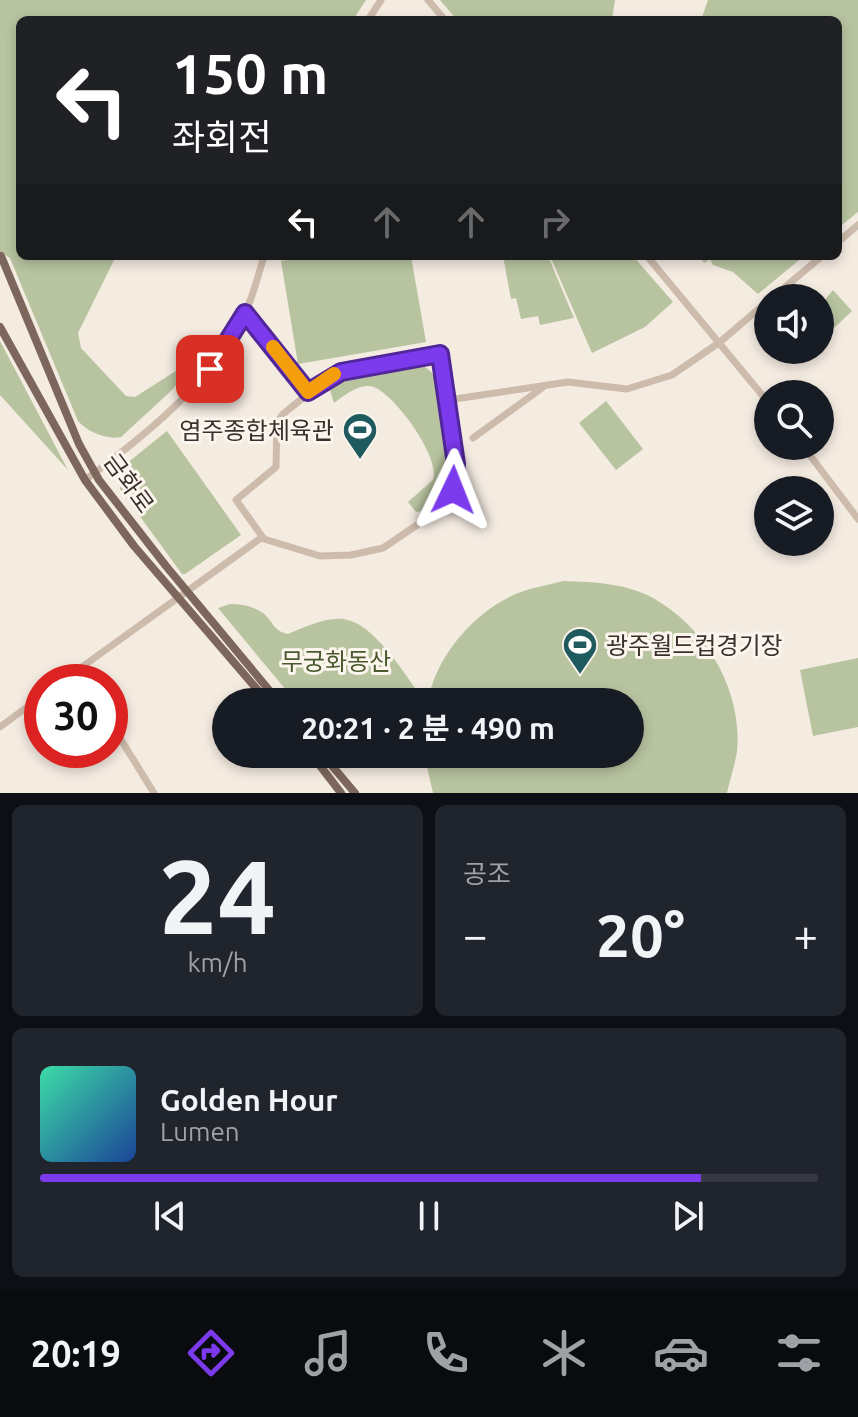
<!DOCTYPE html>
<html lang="ko">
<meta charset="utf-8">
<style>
:root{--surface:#171b24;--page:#20242c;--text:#f1f3f6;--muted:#9ea1a6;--line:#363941;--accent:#7c3aed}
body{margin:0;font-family:Ubuntu,"Noto Sans KR",sans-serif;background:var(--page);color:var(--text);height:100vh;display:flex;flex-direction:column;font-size:30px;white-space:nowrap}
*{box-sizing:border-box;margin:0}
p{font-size:26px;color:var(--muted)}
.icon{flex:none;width:44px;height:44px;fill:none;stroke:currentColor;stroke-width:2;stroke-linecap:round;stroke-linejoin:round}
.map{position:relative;height:793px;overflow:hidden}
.details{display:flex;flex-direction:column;gap:12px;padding:12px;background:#0d0f14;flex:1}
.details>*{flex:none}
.top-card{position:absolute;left:16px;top:16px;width:826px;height:244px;border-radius:12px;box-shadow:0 4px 12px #0003;background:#202124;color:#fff;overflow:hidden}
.tools{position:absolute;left:754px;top:284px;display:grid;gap:16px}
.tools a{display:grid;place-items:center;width:80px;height:80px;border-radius:50%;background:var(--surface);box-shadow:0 4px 12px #0003;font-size:40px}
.speed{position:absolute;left:24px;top:664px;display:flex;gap:16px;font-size:40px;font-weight:700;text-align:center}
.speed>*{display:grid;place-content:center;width:104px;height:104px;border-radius:50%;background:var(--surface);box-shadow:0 4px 12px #0003;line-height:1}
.speed .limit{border:12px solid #d22;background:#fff;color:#111}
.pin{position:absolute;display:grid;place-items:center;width:68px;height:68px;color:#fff;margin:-34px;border-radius:16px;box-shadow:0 4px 12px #0006}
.me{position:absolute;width:88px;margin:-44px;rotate:2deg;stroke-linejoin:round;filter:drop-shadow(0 0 6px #0008)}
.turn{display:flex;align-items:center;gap:28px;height:168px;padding:0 24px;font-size:36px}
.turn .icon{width:104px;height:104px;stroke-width:2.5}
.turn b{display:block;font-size:56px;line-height:68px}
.lanes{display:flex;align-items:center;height:76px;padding:0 24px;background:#0003;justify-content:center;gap:40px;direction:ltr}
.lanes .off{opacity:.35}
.big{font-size:60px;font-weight:700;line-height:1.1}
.details .tile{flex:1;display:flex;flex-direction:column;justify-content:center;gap:12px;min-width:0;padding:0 28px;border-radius:12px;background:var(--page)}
.details .dial{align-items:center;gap:0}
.dial b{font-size:104px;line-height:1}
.song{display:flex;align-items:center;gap:24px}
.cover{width:96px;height:96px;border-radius:12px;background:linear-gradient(135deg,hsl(160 70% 55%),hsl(220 70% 35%))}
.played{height:8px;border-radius:4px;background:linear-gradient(90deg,var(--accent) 85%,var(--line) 85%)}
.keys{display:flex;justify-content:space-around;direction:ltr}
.heat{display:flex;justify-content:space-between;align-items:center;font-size:44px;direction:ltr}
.details .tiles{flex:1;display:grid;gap:12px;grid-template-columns:1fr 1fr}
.tile:last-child{grid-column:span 2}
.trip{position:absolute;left:212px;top:688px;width:432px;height:80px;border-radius:40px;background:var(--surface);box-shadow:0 4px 12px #0003;font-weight:700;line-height:80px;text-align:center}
.tabs{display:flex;height:128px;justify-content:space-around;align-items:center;background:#090b0e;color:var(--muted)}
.tabs .icon{width:56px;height:56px}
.tabs .current{color:var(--accent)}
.tabs b{font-size:36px;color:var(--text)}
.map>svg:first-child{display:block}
.green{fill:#b8c4a0}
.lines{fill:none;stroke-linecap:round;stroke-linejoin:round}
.minor{stroke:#cdbbac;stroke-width:7}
.major{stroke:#7d675c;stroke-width:8}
.route-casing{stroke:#51269a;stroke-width:20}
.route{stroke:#7c3aed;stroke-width:14}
.slow{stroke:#f59e0b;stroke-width:14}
.labels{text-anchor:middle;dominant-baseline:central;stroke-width:6;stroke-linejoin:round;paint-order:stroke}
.poi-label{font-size:24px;fill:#3b302b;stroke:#fbf5ee;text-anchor:end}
.street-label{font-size:24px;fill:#3b302b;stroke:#fbf5ee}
.park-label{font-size:24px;fill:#4a5a2e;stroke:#fbf5ee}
</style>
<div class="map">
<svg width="858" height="793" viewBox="0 0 858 793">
<rect width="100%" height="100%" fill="#f4ebe1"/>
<path class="green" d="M 0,0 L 366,0 L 353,20 L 20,20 L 20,256 L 116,256 L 78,333 L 81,348 L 126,396 L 135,397 L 201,355 L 171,391 L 121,437 C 106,440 88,432 78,421 L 10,258 L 0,252 Z
M 440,0 L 615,0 L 612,20 L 457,20 Z
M 708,0 L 858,0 L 858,212 L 838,228 L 838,20 L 701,20 Z
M 312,256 L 411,256 L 426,342 L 298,364 L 281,261 Z
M 503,256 L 548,256 L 574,318 L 540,325 L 538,316 L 521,319 L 516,298 L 511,299 Z
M 550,256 L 633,256 L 673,302 L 645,327 L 592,353 Z
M 699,256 L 804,256 L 758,294 L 733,272 L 713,265 L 710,259 L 704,263 Z
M 833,290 L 852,311 L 834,328 L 820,317 L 820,306 Z
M 0,341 L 68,470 L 0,395 Z
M 423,366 C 426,368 430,370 432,373 C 440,386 453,471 448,485 C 442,498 430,510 416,512 L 408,502 L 433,480 C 441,458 396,396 374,387 C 361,382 344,395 334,403 L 328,384 L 339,376 Z
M 606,401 L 643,449 L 616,470 L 579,423 Z
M 167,431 L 241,535 L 185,574 L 182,574 L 120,489 L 121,468 Z
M 563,581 C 594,582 625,583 653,598 C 705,627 743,690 737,751 C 735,765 730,779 727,793 L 433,793 L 424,754 L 630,754 L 630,702 L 428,702 C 435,656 477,608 521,592 C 534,587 549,585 563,581 Z
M 230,604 C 241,604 253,606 263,613 C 273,621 273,631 288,634 C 306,627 329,615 348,620 C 378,628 407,678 425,702 L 296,702 L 218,608 Z
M 858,658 L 858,727 L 813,736 L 800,670 Z"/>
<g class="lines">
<path class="minor" d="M 428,0 L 445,20
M 368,20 L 381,0
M 838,242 L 858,225
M 647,256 L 768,402
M 772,298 L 822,256
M 245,313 L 308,392
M 440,354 L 456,464 L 456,482 L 443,505 L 417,525 L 383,548 L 351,555 L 320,556 L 264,539 L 236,500 L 276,467 L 277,422 L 283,414 L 325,380 L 341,372 Z
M 448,400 L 568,382 L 627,389 L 672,375 L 720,342 L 768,301
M 473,438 L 542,388
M 803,446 L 858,519
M 85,480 C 147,434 209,385 244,315 C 253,297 258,276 264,256
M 75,671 L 82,682
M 61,682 L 261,538
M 110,722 L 154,793
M 0,727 L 42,696"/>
<path class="major" d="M 1,256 L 79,444 L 99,480 L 166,566 L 279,702
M 0,327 L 85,480 L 134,546 L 268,702
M 311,754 L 341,793
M 322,754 L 355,793"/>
</g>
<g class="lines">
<defs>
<path id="route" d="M 210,369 L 245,313 L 308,392 L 341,372 L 440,354 L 456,464 L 453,490"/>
</defs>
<use href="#route" class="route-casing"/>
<use href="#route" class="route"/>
<path class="slow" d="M 273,347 L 308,392 L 334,374"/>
</g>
<defs>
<symbol id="stadium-pin" viewBox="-11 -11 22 30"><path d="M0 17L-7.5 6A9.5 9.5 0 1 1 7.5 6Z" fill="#1f5a5e" stroke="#fbf5ee"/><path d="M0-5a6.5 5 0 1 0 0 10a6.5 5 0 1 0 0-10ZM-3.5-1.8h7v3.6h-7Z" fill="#fff"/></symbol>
</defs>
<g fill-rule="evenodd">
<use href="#stadium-pin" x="340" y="410" width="40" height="54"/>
<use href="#stadium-pin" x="560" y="625" width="40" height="54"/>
</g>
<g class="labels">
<g class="poi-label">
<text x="334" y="430">염주종합체육관</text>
<text x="606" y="645" text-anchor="start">광주월드컵경기장</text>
</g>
<g class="street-label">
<text transform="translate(129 483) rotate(54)">금화로</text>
</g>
<g class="park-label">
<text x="336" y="661">무궁화동산</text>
</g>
</g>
</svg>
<div class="tools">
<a><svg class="icon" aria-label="sound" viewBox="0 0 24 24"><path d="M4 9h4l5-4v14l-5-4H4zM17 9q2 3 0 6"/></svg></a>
<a><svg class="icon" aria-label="search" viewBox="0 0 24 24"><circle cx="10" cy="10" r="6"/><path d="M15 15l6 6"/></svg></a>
<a><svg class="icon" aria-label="layers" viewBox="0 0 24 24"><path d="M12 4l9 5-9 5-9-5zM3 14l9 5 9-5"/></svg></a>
</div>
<div class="speed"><div class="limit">30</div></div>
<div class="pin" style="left:210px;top:369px;background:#d93025"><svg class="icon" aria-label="arrive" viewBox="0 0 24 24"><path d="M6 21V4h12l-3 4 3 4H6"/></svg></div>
<svg class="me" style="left:453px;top:490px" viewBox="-20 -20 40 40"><path d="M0-17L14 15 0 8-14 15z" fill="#7c3aed" stroke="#fff" stroke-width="4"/></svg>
<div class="trip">20:21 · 2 분 · 490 m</div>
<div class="top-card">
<div class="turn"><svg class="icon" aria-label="left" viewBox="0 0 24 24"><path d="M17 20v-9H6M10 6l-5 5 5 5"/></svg><div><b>150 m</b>좌회전</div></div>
<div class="lanes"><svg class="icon" aria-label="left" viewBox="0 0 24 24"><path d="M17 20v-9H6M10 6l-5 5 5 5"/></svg><svg class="icon off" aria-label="ahead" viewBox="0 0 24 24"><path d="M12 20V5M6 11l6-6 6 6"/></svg><svg class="icon off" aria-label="ahead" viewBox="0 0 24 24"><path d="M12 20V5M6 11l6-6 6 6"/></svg><svg class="icon off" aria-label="right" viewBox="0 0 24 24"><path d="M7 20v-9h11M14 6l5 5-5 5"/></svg></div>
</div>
</div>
<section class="details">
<div class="tiles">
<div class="tile dial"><b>24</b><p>km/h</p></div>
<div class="tile"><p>공조</p>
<div class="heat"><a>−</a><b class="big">20°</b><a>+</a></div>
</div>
<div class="tile">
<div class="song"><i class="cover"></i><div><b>Golden Hour</b><p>Lumen</p></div></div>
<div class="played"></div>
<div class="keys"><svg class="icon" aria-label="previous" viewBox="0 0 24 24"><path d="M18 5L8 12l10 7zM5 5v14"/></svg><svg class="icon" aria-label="pause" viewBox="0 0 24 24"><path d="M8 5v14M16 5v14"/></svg><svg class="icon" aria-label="next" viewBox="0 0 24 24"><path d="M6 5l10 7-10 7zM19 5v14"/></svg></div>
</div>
</div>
</section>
<nav class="tabs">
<b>20:19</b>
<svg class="icon current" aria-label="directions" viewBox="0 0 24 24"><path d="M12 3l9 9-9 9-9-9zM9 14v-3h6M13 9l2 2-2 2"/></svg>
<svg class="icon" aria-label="music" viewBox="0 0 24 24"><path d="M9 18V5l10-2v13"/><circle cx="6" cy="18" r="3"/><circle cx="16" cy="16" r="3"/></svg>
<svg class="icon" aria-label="phone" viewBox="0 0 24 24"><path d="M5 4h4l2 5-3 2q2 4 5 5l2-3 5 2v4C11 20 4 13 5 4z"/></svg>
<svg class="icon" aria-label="climate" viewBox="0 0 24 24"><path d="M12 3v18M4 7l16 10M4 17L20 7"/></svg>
<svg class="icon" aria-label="car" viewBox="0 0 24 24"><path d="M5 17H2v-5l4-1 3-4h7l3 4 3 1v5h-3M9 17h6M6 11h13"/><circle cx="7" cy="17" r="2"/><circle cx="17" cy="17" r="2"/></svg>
<svg class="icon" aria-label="filters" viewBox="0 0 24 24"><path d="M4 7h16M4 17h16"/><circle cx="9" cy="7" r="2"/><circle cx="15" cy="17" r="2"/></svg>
</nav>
